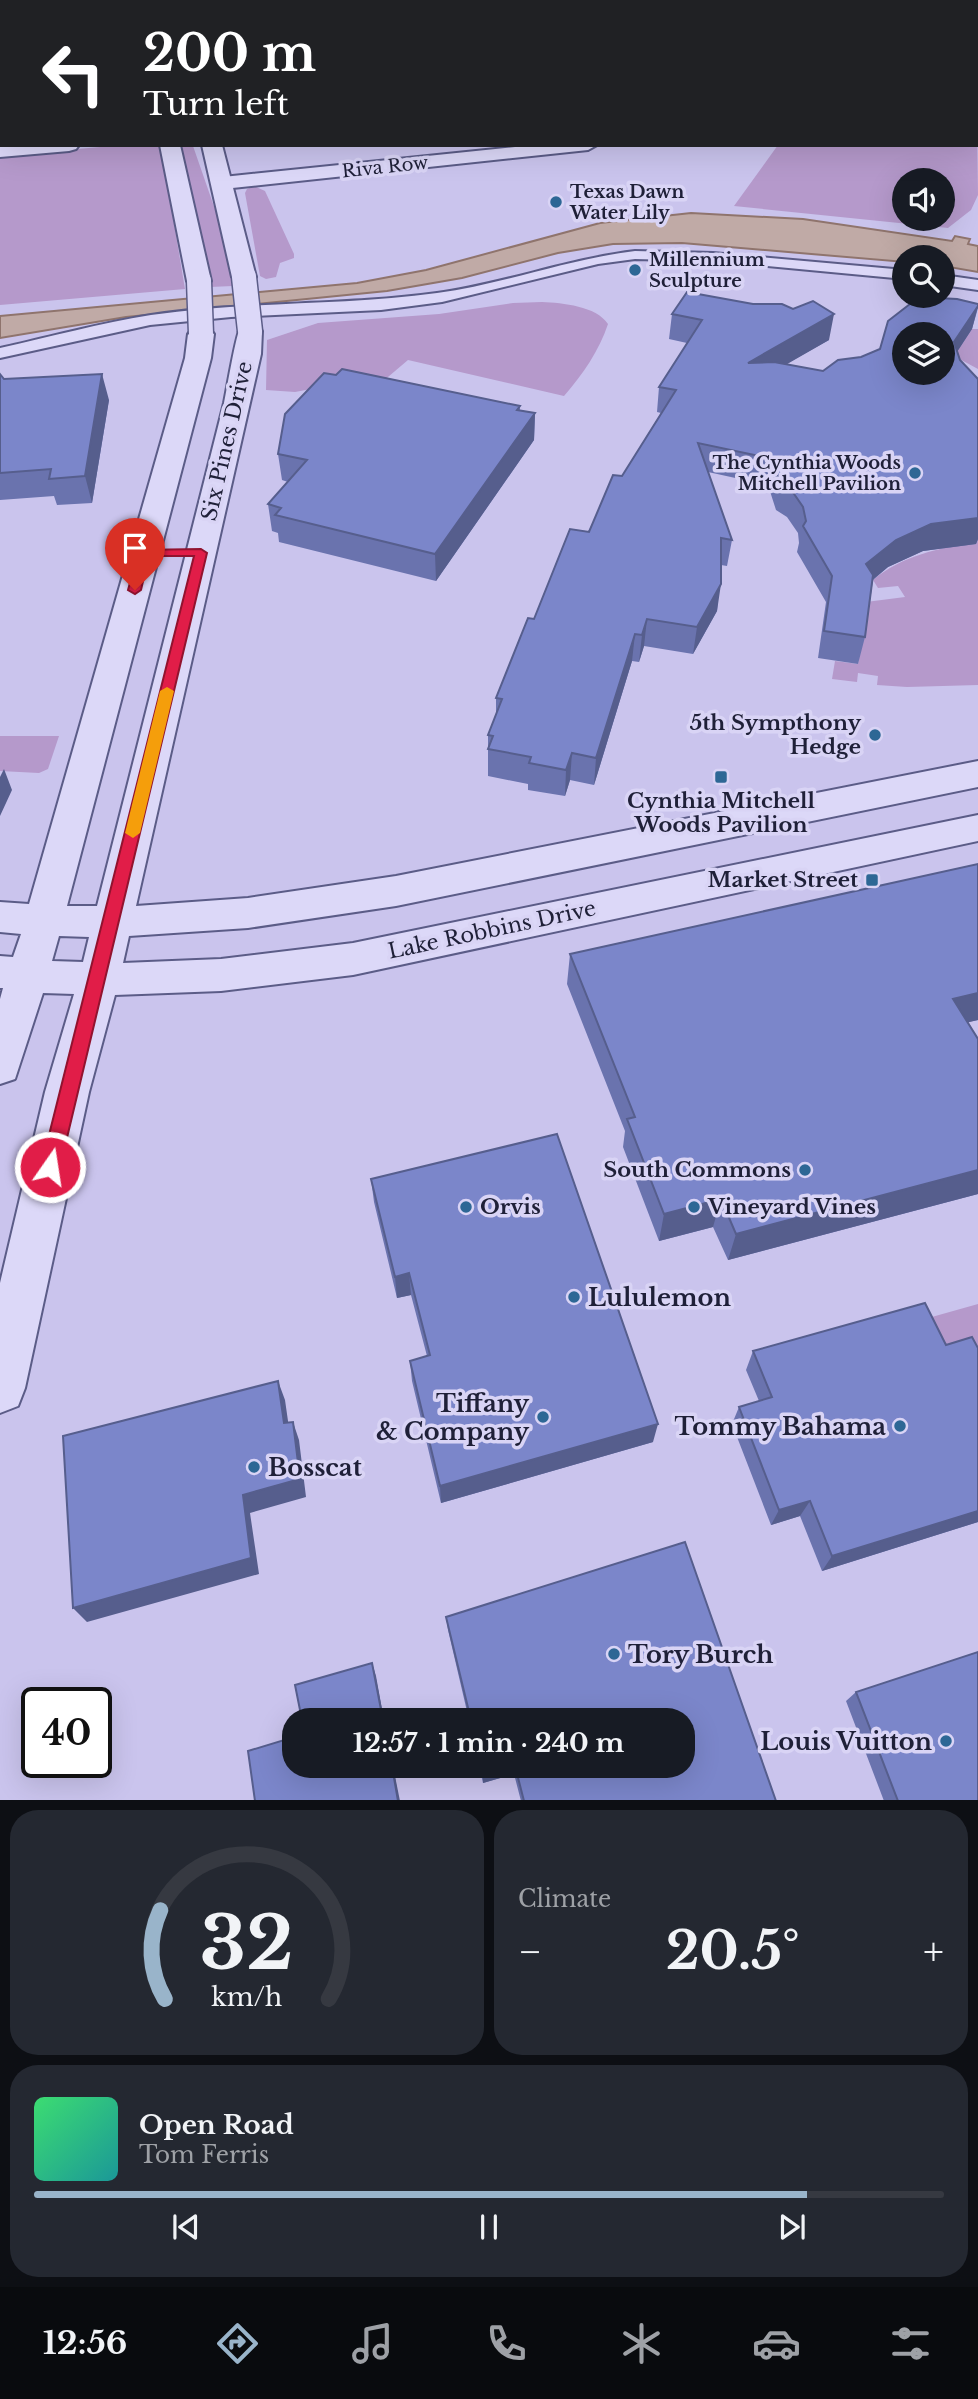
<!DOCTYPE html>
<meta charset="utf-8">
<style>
:root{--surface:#171b24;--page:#242831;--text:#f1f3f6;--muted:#9ea1a6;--line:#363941;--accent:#99b4ca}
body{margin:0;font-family:"Libre Baskerville",serif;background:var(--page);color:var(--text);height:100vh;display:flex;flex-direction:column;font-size:26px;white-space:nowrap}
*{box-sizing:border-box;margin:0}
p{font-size:23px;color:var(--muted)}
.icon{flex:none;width:38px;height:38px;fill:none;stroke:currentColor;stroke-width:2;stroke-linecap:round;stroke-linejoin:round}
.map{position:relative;height:1800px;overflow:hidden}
.details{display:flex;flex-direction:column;gap:10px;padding:10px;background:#0d0f14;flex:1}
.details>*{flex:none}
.guide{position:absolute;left:0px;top:0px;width:978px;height:147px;box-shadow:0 7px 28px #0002;background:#202124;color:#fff;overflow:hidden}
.fabs{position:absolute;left:892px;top:168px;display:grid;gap:14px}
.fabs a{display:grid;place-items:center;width:63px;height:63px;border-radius:50%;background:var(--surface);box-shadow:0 7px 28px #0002;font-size:35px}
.speed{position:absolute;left:21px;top:1687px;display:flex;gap:14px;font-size:35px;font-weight:700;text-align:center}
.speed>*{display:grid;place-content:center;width:91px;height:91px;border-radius:50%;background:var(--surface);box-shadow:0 7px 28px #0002;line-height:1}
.speed .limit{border:4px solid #111;border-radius:10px;background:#fff;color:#111}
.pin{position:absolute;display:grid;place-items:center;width:60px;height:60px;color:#fff;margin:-72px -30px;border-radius:50% 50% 50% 0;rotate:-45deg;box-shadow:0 0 7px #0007}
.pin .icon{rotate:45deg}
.me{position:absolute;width:77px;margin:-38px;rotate:13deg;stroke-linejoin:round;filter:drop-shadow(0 0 5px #0008)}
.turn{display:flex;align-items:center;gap:24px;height:147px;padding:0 28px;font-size:32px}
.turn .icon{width:91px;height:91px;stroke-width:2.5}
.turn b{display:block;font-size:49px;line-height:60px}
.big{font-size:52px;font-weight:700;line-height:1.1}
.details .tile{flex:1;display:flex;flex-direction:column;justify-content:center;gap:10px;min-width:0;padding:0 24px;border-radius:28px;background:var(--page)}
.details .dial{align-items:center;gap:0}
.dial svg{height:182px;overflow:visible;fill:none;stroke:var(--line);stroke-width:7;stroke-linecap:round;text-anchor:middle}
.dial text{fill:var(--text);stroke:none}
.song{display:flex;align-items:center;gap:21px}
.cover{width:84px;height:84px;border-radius:10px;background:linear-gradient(135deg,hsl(140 70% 55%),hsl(180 70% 35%))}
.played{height:7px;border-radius:4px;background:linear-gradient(90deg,var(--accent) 85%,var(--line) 85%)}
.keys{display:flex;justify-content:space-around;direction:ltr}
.heat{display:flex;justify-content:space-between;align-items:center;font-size:38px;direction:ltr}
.details .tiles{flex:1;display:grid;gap:10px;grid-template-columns:1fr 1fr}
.tile:last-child{grid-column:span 2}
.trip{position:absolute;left:282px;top:1708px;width:413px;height:70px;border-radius:28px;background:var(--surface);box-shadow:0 7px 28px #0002;font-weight:700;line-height:70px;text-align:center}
.dock{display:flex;height:112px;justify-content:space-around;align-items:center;background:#090b0e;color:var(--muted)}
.dock .icon{width:49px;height:49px}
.dock .current{color:var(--accent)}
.dock b{font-size:32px;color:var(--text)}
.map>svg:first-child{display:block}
.green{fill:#b599cb;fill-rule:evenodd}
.water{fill:#c0aaa6;stroke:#8f746d;stroke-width:2}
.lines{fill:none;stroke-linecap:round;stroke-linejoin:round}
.pedestrian-casing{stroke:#5b5c87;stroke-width:4}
.minor-casing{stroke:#5b5c87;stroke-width:4}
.tertiary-casing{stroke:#5b5c87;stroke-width:4}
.pedestrian{fill:#dcd8f8;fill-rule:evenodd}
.minor{fill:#dcd8f8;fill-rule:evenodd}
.tertiary{fill:#dcd8f8;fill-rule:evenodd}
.tertiary-bridge-casing{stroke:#5b5c87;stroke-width:27;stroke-linecap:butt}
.tertiary-bridge{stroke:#dcd8f8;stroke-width:24}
.wall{fill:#6a73ae}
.shaded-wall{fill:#565e8d}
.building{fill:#7b86ca;stroke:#565e8d;stroke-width:2;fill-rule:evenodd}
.route{fill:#e11d48;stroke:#92132f;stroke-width:2}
.slow{fill:#f59e0b}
.poi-dot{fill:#2d6795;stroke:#d9d4f5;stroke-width:2.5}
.labels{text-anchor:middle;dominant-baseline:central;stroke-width:7;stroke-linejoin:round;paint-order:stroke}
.far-street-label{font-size:18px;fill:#1f2038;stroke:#d9d4f5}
.far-poi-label{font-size:18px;font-weight:bold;fill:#1f2038;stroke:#d9d4f5;text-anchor:start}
.street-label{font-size:21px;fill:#1f2038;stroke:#d9d4f5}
.poi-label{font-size:21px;font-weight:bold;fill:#1f2038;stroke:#d9d4f5;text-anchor:end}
.near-poi-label{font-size:24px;font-weight:bold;fill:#1f2038;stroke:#d9d4f5;text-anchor:start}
</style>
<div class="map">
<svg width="978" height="1801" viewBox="0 0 978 1801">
<rect width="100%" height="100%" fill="#cac4ed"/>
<path class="green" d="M 449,0 L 805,0 L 807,2 L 450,2 Z
M 977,125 L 978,195 L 971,210 L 948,228 L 734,206 L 778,145 L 976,145 ZM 905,180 L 943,180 L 943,219 L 905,219 Z
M 122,145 L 158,145 L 162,152 L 185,289 L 0,305 L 0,156 Z
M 193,146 L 218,218 L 233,286 L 210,287 L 181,147 Z
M 254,186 L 265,191 L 294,254 L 294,258 L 280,263 L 276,277 L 266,279 L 260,276 L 245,193 L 247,189 Z
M 542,302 C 563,303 596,306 608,324 C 599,351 583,374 564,396 L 408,360 L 375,388 L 348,382 L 295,392 L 266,390 L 267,340 L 318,323 L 439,314 L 513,303 Z
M 972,329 L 978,329 L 978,369 L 954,356 Z
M 978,536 L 978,685 L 907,687 L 877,685 L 878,676 L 858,673 L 857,682 L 832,679 L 835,661 L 858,664 L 866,602 L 905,597 L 898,586 L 878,588 L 873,580 C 900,557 941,546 976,544 Z
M 0,736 L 59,736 L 48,769 L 39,773 L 0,771 Z
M 978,1304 L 978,1393 L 914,1322 Z"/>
<path class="water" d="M 691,213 L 803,219 L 952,241 L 955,236 L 970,239 L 968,244 L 978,246 L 978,272 L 943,266 L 943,257 L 905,257 L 905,262 L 682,243 L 613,244 L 558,253 L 462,278 L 387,291 L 126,317 L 0,338 L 0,316 L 357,283 L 426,270 L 600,223 Z"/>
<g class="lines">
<defs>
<path id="pedestrian" d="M 635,251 L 713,253 L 905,270 L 905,279 L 713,261 L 635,259 L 598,264 L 442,302 L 381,310 L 231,317 L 150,325 L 0,358 L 0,348 C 50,337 100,323 151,315 C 246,301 342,306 437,293 C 504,284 568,259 635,251 Z
M 943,275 L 978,280 L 978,290 L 943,285 Z"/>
<path id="minor" d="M 826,0 L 841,0 L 842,2 L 827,2 Z
M 976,116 L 978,116 L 978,126 L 976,126 Z
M 534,145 L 597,145 L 588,150 L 223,189 L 214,183 L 223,177 Z"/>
<path id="tertiary" d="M 132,0 L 150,0 L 150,2 L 133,2 Z
M 163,0 L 181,0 L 181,2 L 164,2 Z
M 976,28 L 978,28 L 978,38 L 976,38 Z
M 0,145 L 79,145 L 76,149 L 69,151 L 0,157 Z
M 160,145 L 180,145 L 211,281 L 207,286 L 191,286 L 187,281 Z
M 202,145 L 222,145 L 256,277 L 252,282 L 236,282 L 232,277 Z
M 250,324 L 259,326 L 262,331 L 261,354 L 136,906 L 248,898 L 396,876 L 978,761 L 978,787 L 396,906 L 248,928 L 129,936 L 123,963 L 221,959 L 353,943 L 978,815 L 978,841 L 353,975 L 221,991 L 115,995 L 89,1092 L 25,1388 L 18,1406 L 0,1413 L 0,1283 L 45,1092 L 74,994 L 43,993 L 15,1079 L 0,1084 L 0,999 L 3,988 L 0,988 L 0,956 L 13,957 L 21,934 L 0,932 L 0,902 L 29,904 L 185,358 L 188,334 L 192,329 L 201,326 L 210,329 L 214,334 L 211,358 L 67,906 L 97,906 L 224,403 C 227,389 236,333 241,326 ZM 59,936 L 89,937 L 83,962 L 52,961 Z"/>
</defs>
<use href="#pedestrian" class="pedestrian-casing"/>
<use href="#minor" class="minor-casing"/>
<use href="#tertiary" class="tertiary-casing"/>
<use href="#pedestrian" class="pedestrian"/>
<use href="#minor" class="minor"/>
<use href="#tertiary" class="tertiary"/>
<defs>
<path id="tertiary-bridge" d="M 244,277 L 250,331
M 199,281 L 201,334"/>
</defs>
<use href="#tertiary-bridge" class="tertiary-bridge-casing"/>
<use href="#tertiary-bridge" class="tertiary-bridge"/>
</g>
<path class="wall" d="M 0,0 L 96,0 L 96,2 L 2,2 L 2,125 L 0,125 Z
M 978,304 L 978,308 L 972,329 L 957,352 L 960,360 L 978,379 L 978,539 L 976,544 L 923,551 L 888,567 L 873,580 L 865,637 L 858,664 L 818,658 L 826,602 L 797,552 L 799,543 L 798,533 L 787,517 L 776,510 L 768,485 L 708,472 L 732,540 L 727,566 L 721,565 L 717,611 L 693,654 L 644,646 L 639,662 L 632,661 L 594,785 L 570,780 L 565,796 L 528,790 L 528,784 L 488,776 L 488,735 L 496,715 L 496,698 L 534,619 L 661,413 L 657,412 L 659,387 L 687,343 L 669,339 L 672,314 L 829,340 L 786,364 L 823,371 L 861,357 Z
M 0,374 L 4,379 L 109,400 L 92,503 L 57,505 L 54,496 L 0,500 Z
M 336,375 L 520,406 L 520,410 L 535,413 L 534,440 L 436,581 L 279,542 L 278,533 L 272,531 L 268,504 L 288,482 L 282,480 L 278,454 Z
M 570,954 L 978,1020 L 968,1022 L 978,1039 L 978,1194 L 728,1260 L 713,1227 L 659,1241 L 623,1147 L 625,1131 L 567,984 Z
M 371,1179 L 653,1442 L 441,1503 L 412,1381 L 410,1361 L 427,1356 L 411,1295 L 397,1298 L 374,1202 Z
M 946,1345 L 978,1348 L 978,1522 L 822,1571 L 800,1516 L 771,1525 L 732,1424 L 739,1407 L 759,1401 L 746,1370 L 753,1351 Z
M 685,1542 L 776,1801 L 521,1801 L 514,1774 L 483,1783 L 479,1766 L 682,1766 L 682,1720 L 469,1720 L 448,1630 L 446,1617 Z
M 856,1692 L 978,1801 L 884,1801 L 846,1701 Z"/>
<path class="shaded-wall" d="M 978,306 L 972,329 L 947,367 L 954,342 Z
M 834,314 L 829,340 L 744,389 L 748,363 Z
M 102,374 L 109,400 L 92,503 L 85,476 Z
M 535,413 L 534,440 L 436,581 L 435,554 Z
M 978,518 L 978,539 L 976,544 L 923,551 L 888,567 L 859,591 L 866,564 L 896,540 L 931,524 Z
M 721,584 L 717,611 L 693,654 L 697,627 Z
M 647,619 L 644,646 L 639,662 L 642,635 Z
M 635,634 L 632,661 L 594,785 L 596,758 Z
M 572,753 L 570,780 L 565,796 L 566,770 Z
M 4,769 L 12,790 L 0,816 L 0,777 Z
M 978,993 L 978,1020 L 940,1029 L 953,999 Z
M 978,1170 L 978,1194 L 728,1260 L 736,1234 Z
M 721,1199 L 713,1227 L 659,1241 L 664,1214 Z
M 409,1273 L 411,1295 L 397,1298 L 395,1277 Z
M 278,1381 L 285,1400 L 291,1442 L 284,1423 Z
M 293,1422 L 299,1440 L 306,1497 L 250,1513 L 259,1574 L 87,1622 L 73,1608 Z
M 658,1424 L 653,1442 L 441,1503 L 440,1486 Z
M 810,1501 L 800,1516 L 771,1525 L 779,1510 Z
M 978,1511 L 978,1522 L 822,1571 L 832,1556 Z
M 372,1663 L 376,1676 L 384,1720 L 383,1720 Z
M 392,1766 L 393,1766 L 400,1801 L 398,1801 Z
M 512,1766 L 515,1766 L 514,1774 L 483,1783 L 483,1774 Z"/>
<path class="building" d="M 0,0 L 93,0 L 93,2 L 2,2 L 2,99 L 0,99 Z
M 345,0 L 457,0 L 459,2 L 346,2 Z
M 687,292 L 753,304 L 782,304 L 793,309 L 813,301 L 834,314 L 748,363 L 774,362 L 823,371 L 838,360 L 861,357 L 880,349 L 888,321 L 919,297 L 957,299 L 978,304 L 978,306 L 954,342 L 960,360 L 978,379 L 978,518 L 931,524 L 896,540 L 866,564 L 873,575 L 865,637 L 824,631 L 832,576 L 803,526 L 806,521 L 803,507 L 792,491 L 780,484 L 773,459 L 698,443 L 732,540 L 721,538 L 721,584 L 697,627 L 647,619 L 642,635 L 635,634 L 596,758 L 572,753 L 566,770 L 529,763 L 531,757 L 488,749 L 493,736 L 488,735 L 502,699 L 496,698 L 528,618 L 534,619 L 570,529 L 589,532 L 613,475 L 622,476 L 676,390 L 659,387 L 702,320 L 672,314 ZM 905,334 L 943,334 L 943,373 L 905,373 Z
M 342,369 L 520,406 L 517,410 L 535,413 L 435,554 L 275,515 L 281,508 L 268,504 L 307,460 L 278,454 L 285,414 L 324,373 L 336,375 Z
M 0,374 L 4,379 L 102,374 L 85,476 L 49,479 L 51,469 L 0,473 Z
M 978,864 L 978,993 L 953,999 L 978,1039 L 978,1170 L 736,1234 L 721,1199 L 664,1214 L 627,1119 L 635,1117 L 570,954 Z
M 557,1134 L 658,1424 L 440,1486 L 410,1361 L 430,1355 L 409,1273 L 395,1277 L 371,1179 Z
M 925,1303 L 946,1345 L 972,1337 L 978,1348 L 978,1511 L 832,1556 L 810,1501 L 779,1510 L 739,1407 L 772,1397 L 753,1351 Z
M 278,1381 L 284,1423 L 293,1422 L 300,1479 L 243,1495 L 251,1558 L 73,1608 L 63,1436 Z
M 685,1542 L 776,1801 L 524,1801 L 515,1766 L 682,1766 L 682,1720 L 471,1720 L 446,1617 Z
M 978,1652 L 978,1801 L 898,1801 L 856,1692 Z
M 372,1663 L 383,1720 L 302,1720 L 295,1685 Z
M 294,1737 L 294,1766 L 392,1766 L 398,1801 L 255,1801 L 248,1751 Z
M 481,1766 L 512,1766 L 483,1774 Z"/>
<path class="route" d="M 201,549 L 207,553 L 60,1167 L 57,1173 L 50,1176 L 44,1173 L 41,1167 L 194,556 L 149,556 L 141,590 L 135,594 L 128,590 L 139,550 Z"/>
<path class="slow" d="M 167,687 L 174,691 L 140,833 L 133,838 L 125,833 L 160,691 Z"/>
<g class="poi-dot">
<circle cx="556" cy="202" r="7"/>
<circle cx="635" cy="270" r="7"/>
<circle cx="915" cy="473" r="7"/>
<circle cx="875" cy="735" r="7"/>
<rect x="714" y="770" width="14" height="14" rx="3.5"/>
<rect x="865" y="873" width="14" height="14" rx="3.5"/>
<circle cx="805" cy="1170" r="7"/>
<circle cx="466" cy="1207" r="7"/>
<circle cx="694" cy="1207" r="7"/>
<circle cx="574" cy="1297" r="7"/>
<circle cx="543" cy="1417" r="7"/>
<circle cx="900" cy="1426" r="7"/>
<circle cx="254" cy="1467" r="7"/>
<circle cx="614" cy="1654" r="7"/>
<circle cx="946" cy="1741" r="7"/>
</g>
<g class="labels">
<g class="far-street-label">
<text transform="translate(385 167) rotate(-6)">Riva Row</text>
</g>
<g class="far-poi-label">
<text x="570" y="192">Texas Dawn<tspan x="570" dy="21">Water Lily</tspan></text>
<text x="649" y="260">Millennium<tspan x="649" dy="21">Sculpture</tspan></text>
<text x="901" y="463" text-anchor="end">The Cynthia Woods<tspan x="901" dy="21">Mitchell Pavilion</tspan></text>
</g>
<g class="street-label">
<text transform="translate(227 441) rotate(-77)">Six Pines Drive</text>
<text transform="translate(492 930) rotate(-12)">Lake Robbins Drive</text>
</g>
<g class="poi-label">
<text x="861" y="723">5th Sympthony<tspan x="861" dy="24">Hedge</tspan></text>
<text x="721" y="801" text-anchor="middle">Cynthia Mitchell<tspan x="721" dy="24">Woods Pavilion</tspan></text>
<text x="858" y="880">Market Street</text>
<text x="791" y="1170">South Commons</text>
<text x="480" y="1207" text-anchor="start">Orvis</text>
<text x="708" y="1207" text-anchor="start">Vineyard Vines</text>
</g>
<g class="near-poi-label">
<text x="588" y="1297">Lululemon</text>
<text x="529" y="1403" text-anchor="end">Tiffany<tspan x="529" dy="28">&amp; Company</tspan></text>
<text x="886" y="1426" text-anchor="end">Tommy Bahama</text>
<text x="268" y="1467">Bosscat</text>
<text x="628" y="1654">Tory Burch</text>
<text x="932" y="1741" text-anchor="end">Louis Vuitton</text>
</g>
</g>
</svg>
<div class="fabs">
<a><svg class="icon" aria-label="sound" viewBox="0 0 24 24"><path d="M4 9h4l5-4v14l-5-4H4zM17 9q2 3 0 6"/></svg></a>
<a><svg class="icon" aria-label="search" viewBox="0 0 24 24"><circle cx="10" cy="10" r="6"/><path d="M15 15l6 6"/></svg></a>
<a><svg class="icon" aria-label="layers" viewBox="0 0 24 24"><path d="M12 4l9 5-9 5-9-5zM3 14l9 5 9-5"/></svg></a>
</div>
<div class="speed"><div class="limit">40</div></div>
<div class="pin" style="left:135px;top:590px;background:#d93025"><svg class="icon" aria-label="arrive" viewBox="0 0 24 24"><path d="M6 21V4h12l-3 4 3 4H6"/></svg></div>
<svg class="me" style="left:50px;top:1167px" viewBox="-20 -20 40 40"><circle r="17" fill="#e11d48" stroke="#fff" stroke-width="3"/><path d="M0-11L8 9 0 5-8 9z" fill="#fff"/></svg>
<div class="trip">12:57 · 1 min · 240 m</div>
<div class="guide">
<div class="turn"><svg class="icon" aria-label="left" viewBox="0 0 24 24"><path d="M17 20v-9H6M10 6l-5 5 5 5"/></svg><div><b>200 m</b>Turn left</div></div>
</div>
</div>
<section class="details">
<div class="tiles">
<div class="tile dial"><svg viewBox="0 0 100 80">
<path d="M14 69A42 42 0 1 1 86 69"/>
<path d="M14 69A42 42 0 0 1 12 30" stroke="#99b4ca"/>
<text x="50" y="56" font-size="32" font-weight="700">32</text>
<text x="50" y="72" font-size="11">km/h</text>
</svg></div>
<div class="tile"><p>Climate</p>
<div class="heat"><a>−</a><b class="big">20.5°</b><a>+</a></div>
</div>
<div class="tile">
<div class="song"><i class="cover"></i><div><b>Open Road</b><p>Tom Ferris</p></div></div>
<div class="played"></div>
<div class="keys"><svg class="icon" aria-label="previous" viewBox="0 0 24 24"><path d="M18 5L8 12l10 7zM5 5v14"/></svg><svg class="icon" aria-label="pause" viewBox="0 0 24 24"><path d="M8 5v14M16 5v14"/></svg><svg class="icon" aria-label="next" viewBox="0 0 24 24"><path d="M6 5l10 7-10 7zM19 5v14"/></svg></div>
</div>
</div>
</section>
<nav class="dock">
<b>12:56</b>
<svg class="icon current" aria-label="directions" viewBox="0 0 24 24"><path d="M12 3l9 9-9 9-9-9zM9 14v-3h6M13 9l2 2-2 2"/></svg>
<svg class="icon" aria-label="music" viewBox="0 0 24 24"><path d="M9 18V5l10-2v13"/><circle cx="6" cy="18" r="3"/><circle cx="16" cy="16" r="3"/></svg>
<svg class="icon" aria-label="phone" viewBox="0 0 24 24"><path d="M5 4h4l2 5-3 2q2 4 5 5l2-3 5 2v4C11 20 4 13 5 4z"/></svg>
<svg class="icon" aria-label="climate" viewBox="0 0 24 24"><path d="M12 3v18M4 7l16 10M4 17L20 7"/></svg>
<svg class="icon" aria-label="car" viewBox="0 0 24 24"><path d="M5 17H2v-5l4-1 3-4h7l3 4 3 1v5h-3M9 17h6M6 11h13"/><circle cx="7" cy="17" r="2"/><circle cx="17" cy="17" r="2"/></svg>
<svg class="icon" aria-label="filters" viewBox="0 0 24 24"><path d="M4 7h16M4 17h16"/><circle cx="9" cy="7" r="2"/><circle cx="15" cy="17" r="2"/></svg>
</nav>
